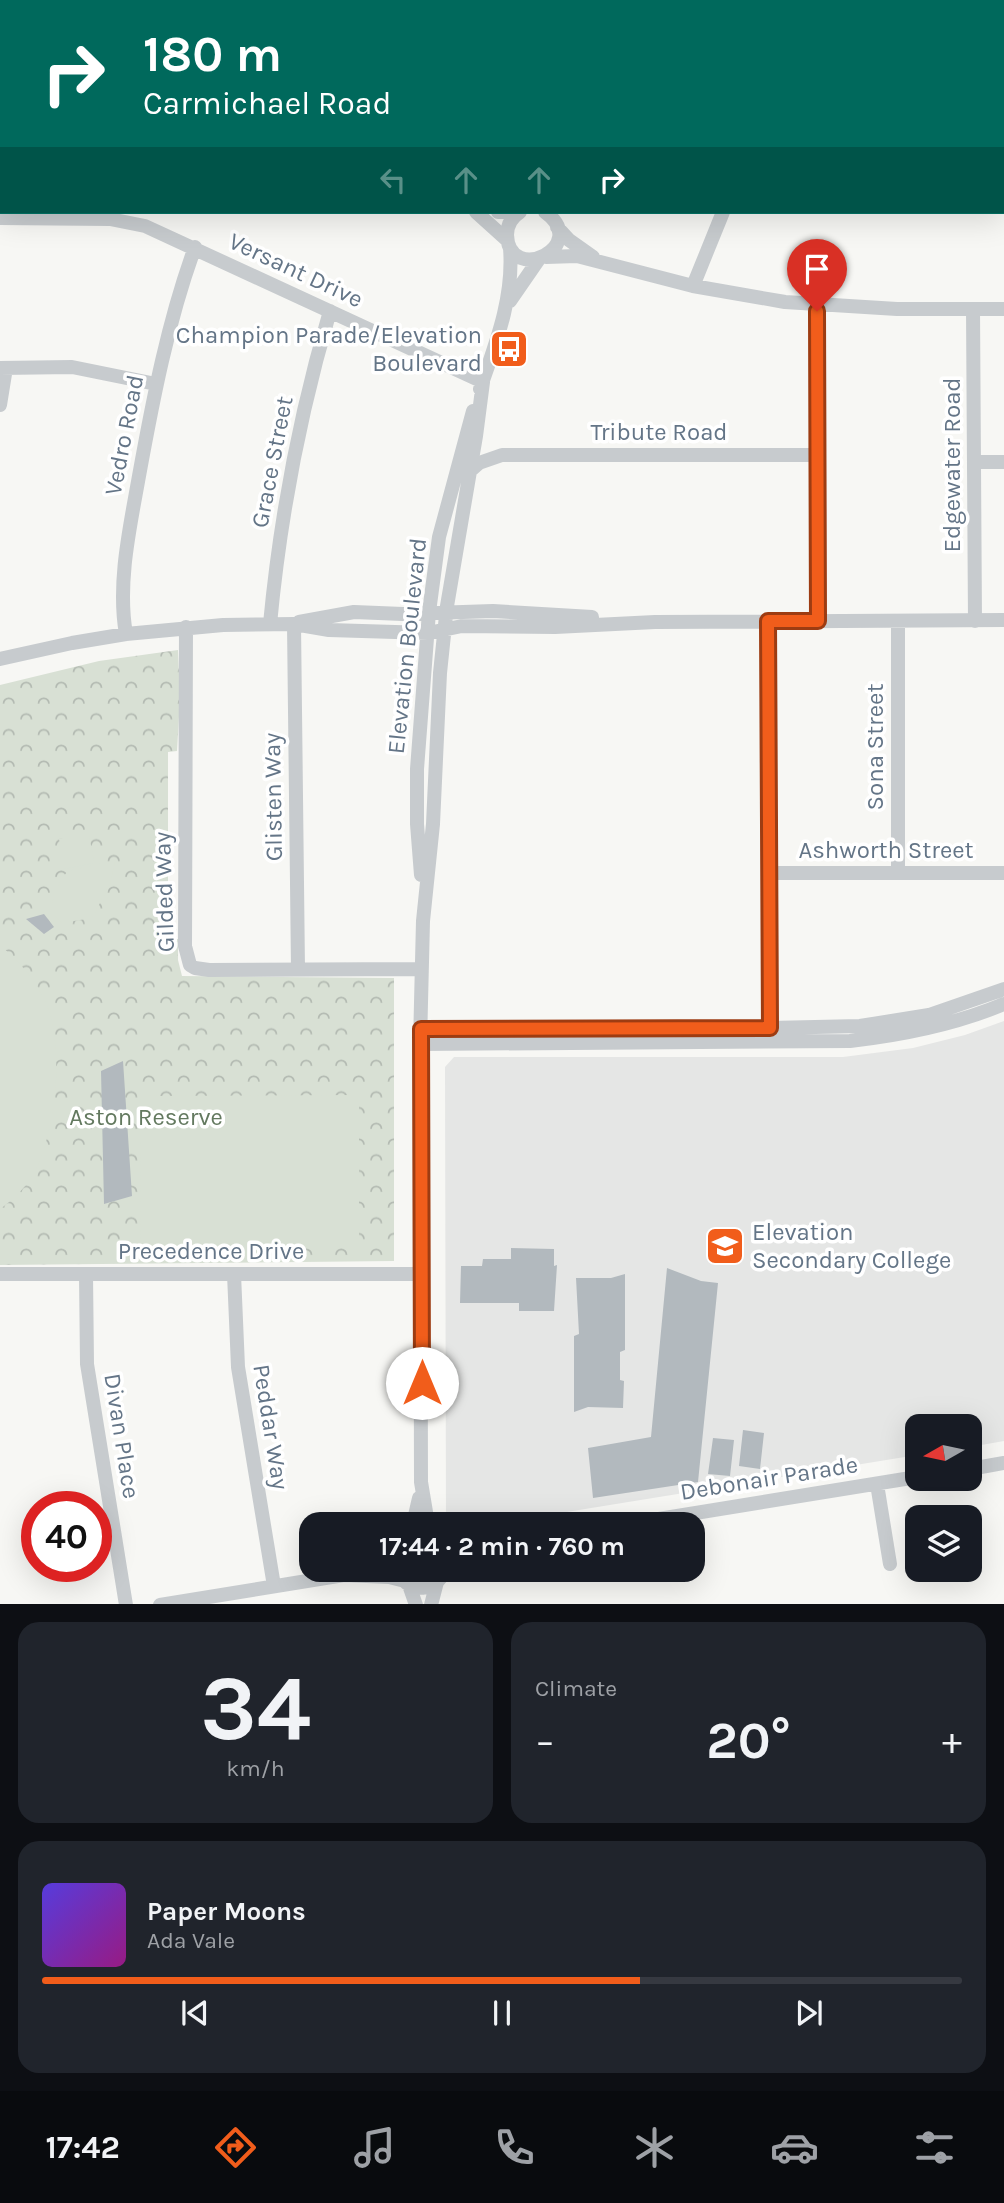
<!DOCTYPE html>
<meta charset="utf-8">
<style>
:root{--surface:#171b24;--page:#20242c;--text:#f1f3f6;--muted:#9ea1a6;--line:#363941;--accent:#f15d1b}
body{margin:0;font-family:Karla,sans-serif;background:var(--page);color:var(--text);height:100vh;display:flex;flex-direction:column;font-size:26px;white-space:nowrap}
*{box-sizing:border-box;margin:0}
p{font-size:23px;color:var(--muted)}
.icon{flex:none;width:38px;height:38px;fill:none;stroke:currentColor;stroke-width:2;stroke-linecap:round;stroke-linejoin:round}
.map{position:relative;height:1604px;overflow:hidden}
.side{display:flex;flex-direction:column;gap:18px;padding:18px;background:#0d0f14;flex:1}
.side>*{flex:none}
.hud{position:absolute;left:0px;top:0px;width:1004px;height:214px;box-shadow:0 7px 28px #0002;background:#00695c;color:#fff;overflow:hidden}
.needle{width:46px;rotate:261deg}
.tools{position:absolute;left:905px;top:1414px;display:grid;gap:14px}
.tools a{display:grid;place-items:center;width:77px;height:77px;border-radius:14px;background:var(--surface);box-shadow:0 7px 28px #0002;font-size:35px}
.speed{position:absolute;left:21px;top:1491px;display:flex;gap:14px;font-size:35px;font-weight:700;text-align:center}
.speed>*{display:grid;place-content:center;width:91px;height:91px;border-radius:50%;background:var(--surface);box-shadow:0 7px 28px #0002;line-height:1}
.speed .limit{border:10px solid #d22;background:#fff;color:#111}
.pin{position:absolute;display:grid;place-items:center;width:60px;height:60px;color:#fff;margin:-72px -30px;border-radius:50% 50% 50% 0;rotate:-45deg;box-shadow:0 0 7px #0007}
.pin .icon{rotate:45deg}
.me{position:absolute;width:77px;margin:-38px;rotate:0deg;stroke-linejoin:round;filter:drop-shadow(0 0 5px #0008)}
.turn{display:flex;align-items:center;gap:24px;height:147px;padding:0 28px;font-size:32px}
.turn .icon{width:91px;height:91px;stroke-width:2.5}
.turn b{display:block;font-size:49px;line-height:60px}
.lanes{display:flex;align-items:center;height:66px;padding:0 28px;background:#0003;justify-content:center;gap:35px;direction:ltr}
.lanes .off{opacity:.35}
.big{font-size:52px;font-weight:700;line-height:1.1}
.side .tile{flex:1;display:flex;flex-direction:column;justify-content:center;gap:10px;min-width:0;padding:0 24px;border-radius:21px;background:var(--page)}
.side .dial{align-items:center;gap:0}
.dial b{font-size:91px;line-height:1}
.song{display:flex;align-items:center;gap:21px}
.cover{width:84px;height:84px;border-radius:10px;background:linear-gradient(135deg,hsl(250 70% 55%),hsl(310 70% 35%))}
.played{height:7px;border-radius:4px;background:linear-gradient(90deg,var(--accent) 65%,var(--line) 65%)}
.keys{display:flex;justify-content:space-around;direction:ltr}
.heat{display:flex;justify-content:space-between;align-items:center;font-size:38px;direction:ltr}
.side .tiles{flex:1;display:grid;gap:18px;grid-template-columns:1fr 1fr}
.tile:last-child{grid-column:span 2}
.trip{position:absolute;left:299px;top:1512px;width:406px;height:70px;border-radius:21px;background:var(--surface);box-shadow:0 7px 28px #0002;font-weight:700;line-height:70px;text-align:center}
.menu{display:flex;height:112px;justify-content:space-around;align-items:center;background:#090b0e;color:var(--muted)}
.menu .icon{width:49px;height:49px}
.menu .on{color:var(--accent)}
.menu b{font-size:32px;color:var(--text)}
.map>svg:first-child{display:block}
.built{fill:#e5e6e5}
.park{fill:url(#park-crowns)}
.garden{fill:#d8e0d4}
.building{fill:#b2b9be}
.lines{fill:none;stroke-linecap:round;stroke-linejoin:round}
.minor{stroke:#c7cbce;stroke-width:14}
.route-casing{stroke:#9d3c12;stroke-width:18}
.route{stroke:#f15d1b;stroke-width:12}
.labels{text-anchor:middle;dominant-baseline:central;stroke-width:7;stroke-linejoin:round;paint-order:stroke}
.street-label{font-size:24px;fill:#647587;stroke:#fff}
.poi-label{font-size:24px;fill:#647587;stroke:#fff;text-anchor:end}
.park-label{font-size:24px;fill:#63795f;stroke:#fff}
</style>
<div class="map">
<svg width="1004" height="1605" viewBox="0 0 1004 1605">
<defs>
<pattern id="park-crowns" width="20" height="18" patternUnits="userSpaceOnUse" patternTransform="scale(1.75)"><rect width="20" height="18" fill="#d8e0d4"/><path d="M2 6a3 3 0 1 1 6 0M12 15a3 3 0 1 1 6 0" fill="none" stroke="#b3bab2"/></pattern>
</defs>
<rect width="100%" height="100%" fill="#f7f7f4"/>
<path class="built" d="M 1004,1021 L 1004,1441 L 970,1447 L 970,1426 L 917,1426 L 917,1455 L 493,1524 L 446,1524 L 445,1067 L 454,1057 L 843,1057 L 913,1048 L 965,1035 Z"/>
<path class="park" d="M 178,650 L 180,699 L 177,751 L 168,752 L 168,939 L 178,939 L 178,960 L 182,976 L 394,978 L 394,1261 L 0,1265 L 0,685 L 99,661 Z"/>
<path class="garden" d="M 89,834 L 94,863 L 64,869 L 59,839 Z
M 113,861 L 115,862 L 110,884 L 92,918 L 62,923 L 53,914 L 51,906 L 61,879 L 68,871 Z
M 0,945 C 19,961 36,980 46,1003 C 65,1048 56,1133 33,1175 C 24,1189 13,1200 0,1209 Z
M 359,1095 L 359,1241 L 141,1241 L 140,1096 Z"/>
<path class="building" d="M 44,914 L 54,927 L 44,934 L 26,919 Z
M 123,1061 L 132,1196 L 104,1204 L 101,1071 Z
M 511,1248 L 554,1249 L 554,1266 L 557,1265 L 554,1311 L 519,1311 L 519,1303 L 460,1303 L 461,1266 L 482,1266 L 483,1259 L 511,1259 Z
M 667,1268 L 701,1281 L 718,1283 L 698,1482 L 593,1498 L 588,1448 L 651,1437 Z
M 625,1274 L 625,1350 L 620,1352 L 620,1380 L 624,1381 L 623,1408 L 588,1407 L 574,1412 L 574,1336 L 579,1334 L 576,1278 L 611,1278 Z
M 743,1430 L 764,1433 L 760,1469 L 739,1466 Z
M 713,1438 L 734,1440 L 730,1476 L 708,1474 Z"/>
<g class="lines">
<path class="minor" d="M 33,0 L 37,2
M 415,0 L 419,2
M 867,0 L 871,2
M 9,2 L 9,0
M 95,2 L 95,0
M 454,2 L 455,0
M 645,2 L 646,0
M 844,2 L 845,0
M 922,2 L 949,0
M 0,37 L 2,29
M 0,98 L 2,109
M 1003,153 L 1004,153
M 476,212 L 507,240
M 498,212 L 515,212
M 520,212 C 512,217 507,225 507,235 C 509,286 592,246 545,212
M 0,218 L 110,219 L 145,226 L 483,382
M 557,227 L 569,240 L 593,257
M 546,257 L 577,256 L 693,286 L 785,302 L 897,309 L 1004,309
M 693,286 L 723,212
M 510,301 L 539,259
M 817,304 L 818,621
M 973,309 L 975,621
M 0,368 L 72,367 L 156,384
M 480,389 C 496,343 514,297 510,248
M 0,405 L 6,368
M 975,462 L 1004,462
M 470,471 L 479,463 L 502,455 L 817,455
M 768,621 L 770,1036
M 898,621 L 898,873
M 299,622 L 354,612 L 403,614 L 493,611 L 592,617
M 270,624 C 280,518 300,413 330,311
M 294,624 L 298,969
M 186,627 L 185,946 L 190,965 L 195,968 L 209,970 L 421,969
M 126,634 C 117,583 130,527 139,476 C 153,399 168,321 195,247
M 0,659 L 72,643 L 126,634 L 223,625 L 294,624 L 329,630 L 428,633 L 462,626 L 555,627 L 655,622 L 1004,620
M 769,873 L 1004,873
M 421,875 L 417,824 L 417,769 L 429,612 L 439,537 L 473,411
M 421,1029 L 770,1028 L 860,1026 L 929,1015 L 1004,989
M 420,1044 L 850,1041 C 903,1035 954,1025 1004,1004
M 0,1274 L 421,1274
M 86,1274 L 87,1364 L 126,1605
M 234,1274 L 238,1367 L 274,1586
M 970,1469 L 1004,1463
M 877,1484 L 890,1564
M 413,1524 L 419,1498
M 428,1524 L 421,1482 L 420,1044 L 423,921 L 433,824 L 440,673 L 447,606 L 476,436 L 483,382
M 628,1524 L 917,1477
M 398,1574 C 411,1594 436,1592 445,1570
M 409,1585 L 416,1605
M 160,1605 L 344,1575 L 389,1577 L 401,1580
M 431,1605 L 437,1582"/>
</g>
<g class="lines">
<defs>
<path id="route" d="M 422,1383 L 421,1029 L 770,1028 L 768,621 L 818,621 L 817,311"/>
</defs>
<use href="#route" class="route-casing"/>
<use href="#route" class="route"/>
</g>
<defs>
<symbol id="bus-square" viewBox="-11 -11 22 22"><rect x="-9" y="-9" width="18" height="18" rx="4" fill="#f15d1b" stroke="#fff"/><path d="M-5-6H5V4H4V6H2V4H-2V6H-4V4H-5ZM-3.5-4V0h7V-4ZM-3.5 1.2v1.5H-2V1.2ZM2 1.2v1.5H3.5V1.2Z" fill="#fff"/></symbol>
<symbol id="school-square" viewBox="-11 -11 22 22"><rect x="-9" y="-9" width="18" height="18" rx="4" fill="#f15d1b" stroke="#fff"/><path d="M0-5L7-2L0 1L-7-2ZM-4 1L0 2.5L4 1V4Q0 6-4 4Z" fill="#fff"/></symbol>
</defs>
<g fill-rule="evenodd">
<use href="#bus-square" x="487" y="327" width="44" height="44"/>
<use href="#school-square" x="703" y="1224" width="44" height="44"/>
</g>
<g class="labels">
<g class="street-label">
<text transform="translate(296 270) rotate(25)">Versant Drive</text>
<text x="659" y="432">Tribute Road</text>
<text transform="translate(124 435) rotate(-79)">Vedro Road</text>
<text transform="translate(272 462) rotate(-79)">Grace Street</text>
<text transform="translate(952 465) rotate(-90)">Edgewater Road</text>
<text transform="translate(407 646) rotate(-84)">Elevation Boulevard</text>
<text transform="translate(875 747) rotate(-90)">Sona Street</text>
<text transform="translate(273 797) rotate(-91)">Glisten Way</text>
<text x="886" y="850">Ashworth Street</text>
<text transform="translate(164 892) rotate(-92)">Gilded Way</text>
<text x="211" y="1251">Precedence Drive</text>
<text transform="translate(271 1427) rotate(81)">Peddar Way</text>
<text transform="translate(122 1436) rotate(81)">Divan Place</text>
<text transform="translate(769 1478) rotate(-9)">Debonair Parade</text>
</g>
<g class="poi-label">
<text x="482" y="335">Champion Parade/Elevation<tspan x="482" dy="28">Boulevard</tspan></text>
<text x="752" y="1232" text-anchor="start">Elevation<tspan x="752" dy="28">Secondary College</tspan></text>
</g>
<g class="park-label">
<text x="146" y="1117">Aston Reserve</text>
</g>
</g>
</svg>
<div class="tools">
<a><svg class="needle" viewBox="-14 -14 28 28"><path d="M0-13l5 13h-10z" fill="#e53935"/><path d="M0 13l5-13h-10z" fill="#9ea1a6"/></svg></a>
<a><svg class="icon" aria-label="layers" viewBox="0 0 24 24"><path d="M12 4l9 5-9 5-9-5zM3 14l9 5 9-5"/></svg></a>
</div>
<div class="speed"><div class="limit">40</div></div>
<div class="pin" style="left:817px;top:311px;background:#d93025"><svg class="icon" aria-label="arrive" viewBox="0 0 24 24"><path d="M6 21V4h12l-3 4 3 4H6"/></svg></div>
<svg class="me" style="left:422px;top:1383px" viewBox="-20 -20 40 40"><circle r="19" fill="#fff"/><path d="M0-13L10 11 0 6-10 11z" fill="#f15d1b"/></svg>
<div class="trip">17:44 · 2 min · 760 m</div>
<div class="hud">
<div class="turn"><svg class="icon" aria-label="right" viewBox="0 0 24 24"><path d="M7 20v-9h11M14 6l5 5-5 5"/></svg><div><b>180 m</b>Carmichael Road</div></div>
<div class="lanes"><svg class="icon off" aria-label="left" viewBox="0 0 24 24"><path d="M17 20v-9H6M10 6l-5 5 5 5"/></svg><svg class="icon off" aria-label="ahead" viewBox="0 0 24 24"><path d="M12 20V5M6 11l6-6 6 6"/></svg><svg class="icon off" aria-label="ahead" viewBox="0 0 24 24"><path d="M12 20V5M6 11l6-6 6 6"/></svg><svg class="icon" aria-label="right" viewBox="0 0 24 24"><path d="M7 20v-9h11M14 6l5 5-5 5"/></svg></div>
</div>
</div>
<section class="side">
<div class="tiles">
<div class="tile dial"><b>34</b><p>km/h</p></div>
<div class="tile"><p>Climate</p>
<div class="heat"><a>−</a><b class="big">20°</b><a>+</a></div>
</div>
<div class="tile">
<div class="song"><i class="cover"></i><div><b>Paper Moons</b><p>Ada Vale</p></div></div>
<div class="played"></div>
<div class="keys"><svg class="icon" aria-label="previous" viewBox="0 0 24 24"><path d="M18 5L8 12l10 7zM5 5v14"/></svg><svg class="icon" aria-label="pause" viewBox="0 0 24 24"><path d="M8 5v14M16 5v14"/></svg><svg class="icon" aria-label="next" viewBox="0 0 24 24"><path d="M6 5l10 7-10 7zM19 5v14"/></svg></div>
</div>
</div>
</section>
<nav class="menu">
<b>17:42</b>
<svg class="icon on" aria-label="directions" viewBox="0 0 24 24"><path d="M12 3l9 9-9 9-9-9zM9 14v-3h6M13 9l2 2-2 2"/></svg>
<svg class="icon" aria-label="music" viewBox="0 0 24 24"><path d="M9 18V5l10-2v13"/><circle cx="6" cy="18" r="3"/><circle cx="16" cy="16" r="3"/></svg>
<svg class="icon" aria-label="phone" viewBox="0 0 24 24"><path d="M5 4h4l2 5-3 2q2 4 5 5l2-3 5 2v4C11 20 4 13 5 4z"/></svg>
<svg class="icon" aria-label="climate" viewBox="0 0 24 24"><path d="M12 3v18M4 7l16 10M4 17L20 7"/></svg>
<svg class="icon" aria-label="car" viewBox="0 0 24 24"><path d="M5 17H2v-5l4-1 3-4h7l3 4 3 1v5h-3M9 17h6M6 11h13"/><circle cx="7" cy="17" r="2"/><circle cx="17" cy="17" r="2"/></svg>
<svg class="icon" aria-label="filters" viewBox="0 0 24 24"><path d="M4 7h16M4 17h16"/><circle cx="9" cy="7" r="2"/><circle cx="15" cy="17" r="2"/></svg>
</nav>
